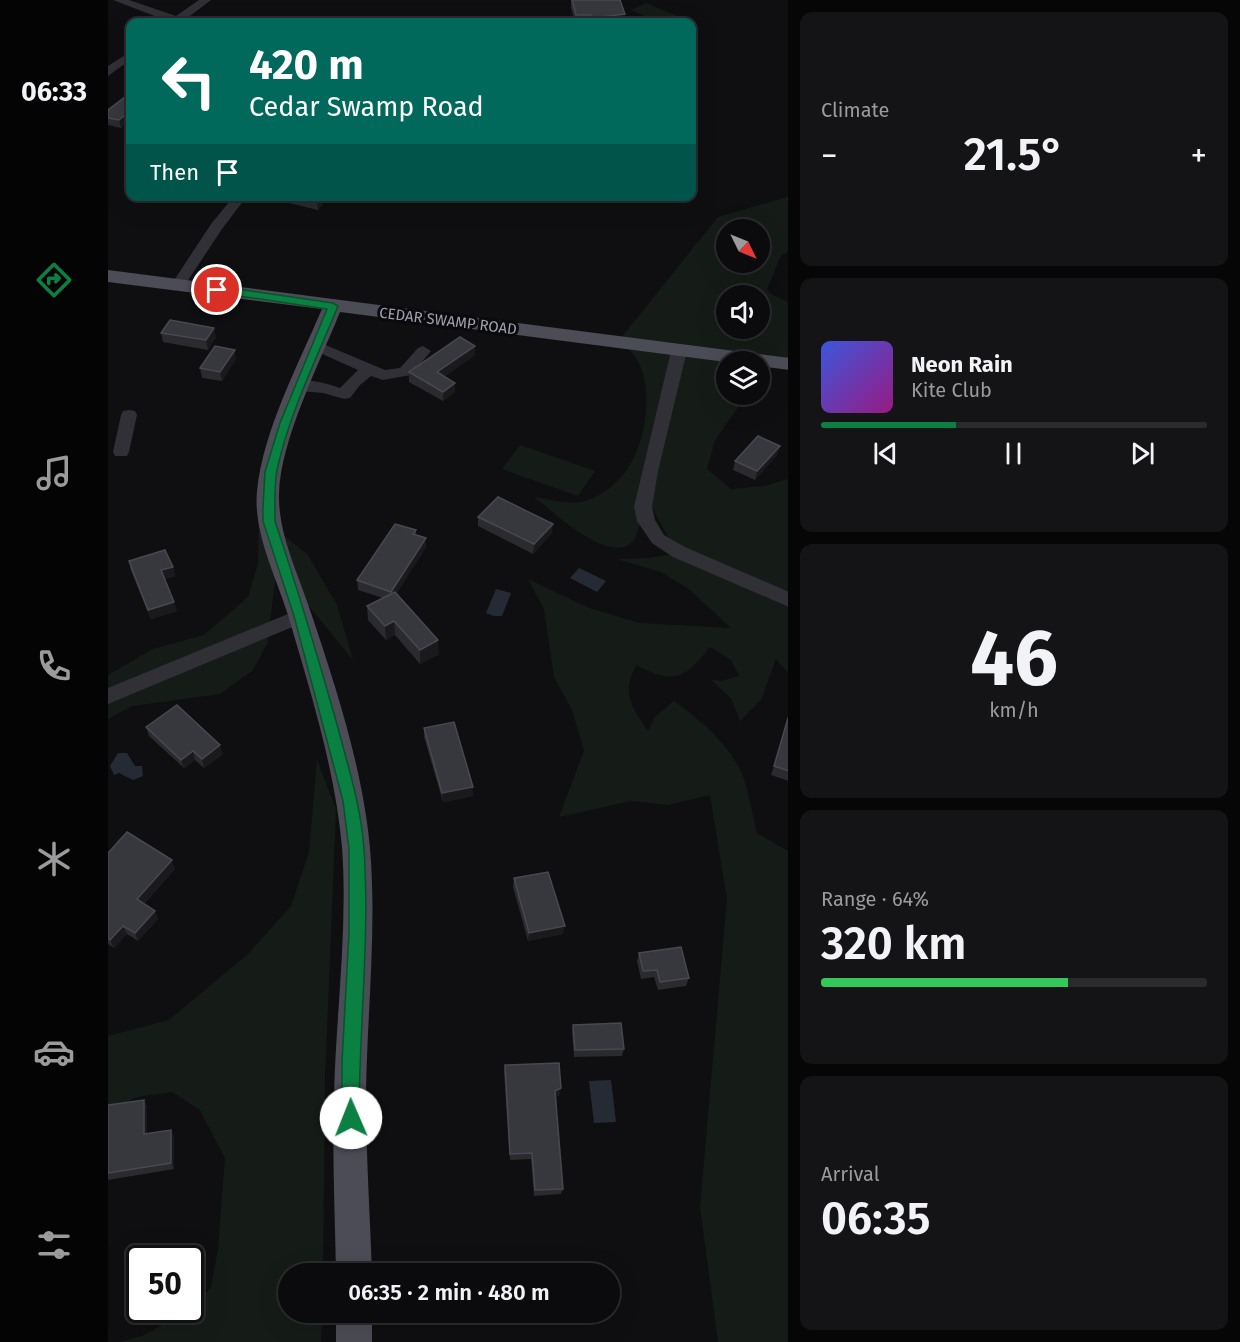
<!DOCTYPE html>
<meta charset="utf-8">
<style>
:root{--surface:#0b0b0d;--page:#141416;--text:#f1f3f6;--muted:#9a9b9d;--line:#2b2b2e;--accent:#0b8043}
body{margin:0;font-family:"Fira Sans",sans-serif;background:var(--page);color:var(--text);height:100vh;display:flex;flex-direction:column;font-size:22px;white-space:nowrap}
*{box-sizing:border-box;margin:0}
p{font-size:20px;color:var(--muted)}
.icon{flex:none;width:33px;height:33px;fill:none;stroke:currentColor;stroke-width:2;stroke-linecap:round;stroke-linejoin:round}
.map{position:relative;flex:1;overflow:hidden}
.details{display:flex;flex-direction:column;gap:12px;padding:12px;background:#060607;width:452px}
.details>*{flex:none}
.top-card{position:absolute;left:18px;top:18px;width:570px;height:183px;border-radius:12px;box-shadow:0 6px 24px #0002,0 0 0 2px var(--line);background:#00695c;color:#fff;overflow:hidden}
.needle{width:39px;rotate:133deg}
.buttons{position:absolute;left:608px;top:219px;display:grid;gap:12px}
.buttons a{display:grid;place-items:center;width:54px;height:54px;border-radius:50%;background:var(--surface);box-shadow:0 6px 24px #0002,0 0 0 2px var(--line);font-size:30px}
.speed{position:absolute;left:18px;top:1245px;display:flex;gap:12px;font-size:30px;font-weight:700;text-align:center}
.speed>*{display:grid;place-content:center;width:78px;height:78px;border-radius:50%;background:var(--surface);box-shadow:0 6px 24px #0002,0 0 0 2px var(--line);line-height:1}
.speed .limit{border:3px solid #111;border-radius:9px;background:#fff;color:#111}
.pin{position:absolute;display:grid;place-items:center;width:51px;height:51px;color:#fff;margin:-26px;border:3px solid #fff;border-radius:50%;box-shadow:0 2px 6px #0007}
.me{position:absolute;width:66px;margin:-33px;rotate:359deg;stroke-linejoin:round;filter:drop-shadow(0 0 4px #0008)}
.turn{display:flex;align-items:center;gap:21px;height:126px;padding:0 24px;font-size:27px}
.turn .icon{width:78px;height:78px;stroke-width:2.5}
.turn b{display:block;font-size:42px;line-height:51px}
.then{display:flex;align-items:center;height:57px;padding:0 24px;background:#0003;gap:12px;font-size:22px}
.big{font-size:45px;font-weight:600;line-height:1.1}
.details .widget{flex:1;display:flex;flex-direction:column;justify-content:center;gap:9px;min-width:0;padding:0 21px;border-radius:12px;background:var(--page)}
.details .dial{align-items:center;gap:0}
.dial b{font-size:78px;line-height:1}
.song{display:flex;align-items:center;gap:18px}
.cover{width:72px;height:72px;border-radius:9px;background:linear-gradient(135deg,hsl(230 70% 55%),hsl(310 70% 35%))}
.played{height:6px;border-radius:3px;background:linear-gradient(90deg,var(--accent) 35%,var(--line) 35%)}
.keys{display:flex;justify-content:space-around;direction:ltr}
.heat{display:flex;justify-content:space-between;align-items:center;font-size:33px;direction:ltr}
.charge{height:9px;border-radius:4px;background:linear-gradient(90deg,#34c759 64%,var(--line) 0)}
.trip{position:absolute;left:170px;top:1263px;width:342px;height:60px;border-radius:30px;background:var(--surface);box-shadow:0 6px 24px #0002,0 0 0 2px var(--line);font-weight:600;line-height:60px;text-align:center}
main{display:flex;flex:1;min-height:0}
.menu{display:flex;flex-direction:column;width:108px;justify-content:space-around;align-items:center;background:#040405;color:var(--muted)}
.menu .icon{width:42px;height:42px}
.menu .active{color:var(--accent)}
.menu b{font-size:27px;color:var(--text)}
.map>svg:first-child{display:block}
.green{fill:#151c17;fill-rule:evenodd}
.water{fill:#252b35}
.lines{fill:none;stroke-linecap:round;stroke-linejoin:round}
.minor{fill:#303036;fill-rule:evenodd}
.major{fill:#4b4c55;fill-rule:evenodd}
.wall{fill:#2b2b2f}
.shaded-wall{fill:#1a1a1d}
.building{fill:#37383d;stroke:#484850;stroke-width:1.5}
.route{fill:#0b8043;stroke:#07532c;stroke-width:1.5}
.labels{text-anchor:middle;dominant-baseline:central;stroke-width:6;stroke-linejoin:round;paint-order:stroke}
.far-street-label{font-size:15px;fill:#9fa1b3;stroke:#0a0a0c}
</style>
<main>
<nav class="menu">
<b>06:33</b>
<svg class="icon active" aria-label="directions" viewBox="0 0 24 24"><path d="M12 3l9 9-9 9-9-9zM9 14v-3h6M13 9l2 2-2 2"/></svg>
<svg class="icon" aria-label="music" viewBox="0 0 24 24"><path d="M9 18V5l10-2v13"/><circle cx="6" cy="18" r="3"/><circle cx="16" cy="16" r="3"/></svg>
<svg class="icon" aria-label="phone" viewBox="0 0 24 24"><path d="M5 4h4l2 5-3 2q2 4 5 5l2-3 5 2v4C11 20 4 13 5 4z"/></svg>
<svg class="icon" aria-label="climate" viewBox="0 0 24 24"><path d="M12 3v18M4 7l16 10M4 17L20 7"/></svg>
<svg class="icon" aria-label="car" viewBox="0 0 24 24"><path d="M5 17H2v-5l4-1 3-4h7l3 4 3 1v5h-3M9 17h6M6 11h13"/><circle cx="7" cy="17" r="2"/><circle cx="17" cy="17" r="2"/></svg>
<svg class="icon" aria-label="filters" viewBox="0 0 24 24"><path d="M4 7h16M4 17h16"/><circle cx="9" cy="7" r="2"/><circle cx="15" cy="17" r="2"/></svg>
</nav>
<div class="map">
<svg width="681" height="1342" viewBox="0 0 681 1342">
<rect width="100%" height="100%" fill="#0f0f11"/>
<path class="green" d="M 538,3 L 578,20 C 559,29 540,18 523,10 Z
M 680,197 L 680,251 L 673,256 L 659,289 L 663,294 L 680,302 L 680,364 L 509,343 L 610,217 ZM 618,230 L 651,230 L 651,262 L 618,262 ZM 618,296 L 651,296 L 651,328 L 618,328 Z
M 515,345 L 618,362 L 618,394 L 641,395 L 636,399 L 607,440 L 599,469 L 623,489 L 657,486 L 680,479 L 680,673 L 668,659 L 653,700 L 632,721 L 623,698 L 603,680 L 613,681 L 631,676 L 623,660 L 602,647 C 576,679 567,685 528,665 C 513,694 524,707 540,731 L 547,717 L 566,701 C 593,721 624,746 636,779 C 641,797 645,815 649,833 L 680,851 L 680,1342 L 610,1342 L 592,1207 L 619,899 L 602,795 L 560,805 L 523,801 L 451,817 L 476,751 L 464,710 L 446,677 L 436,609 L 420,579 L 481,608 L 531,623 L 623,628 L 581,589 L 553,572 L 509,559 L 541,558 L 565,554 C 562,534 552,526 545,508 C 540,513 534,520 531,526 C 529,531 529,536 526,540 C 503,568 445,511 426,497 C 442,500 461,505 477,501 C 494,496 511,482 520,468 C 541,437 550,367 515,345 Z
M 412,445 L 487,471 L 470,496 L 394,469 Z
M 151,515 L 200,555 L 229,605 L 245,660 L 169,567 L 159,644 L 145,670 L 112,694 L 24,706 L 0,719 L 0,675 L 45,649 L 96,635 L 140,597 L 150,564 Z
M 209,760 L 228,809 L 217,1078 L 215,1273 L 180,1274 L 180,1312 L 214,1313 L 213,1342 L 11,1342 L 34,1336 L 82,1310 L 103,1287 L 110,1249 L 117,1158 L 92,1110 L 64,1092 L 29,1097 L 0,1111 L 0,1036 L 61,1020 L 139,955 L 183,906 L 201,852 Z"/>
<path class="water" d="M 471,568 L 498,581 L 489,592 L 462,578 Z
M 388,589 L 403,593 L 394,616 L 386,616 L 378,613 Z
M 10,753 L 19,753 L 27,766 L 34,766 L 35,776 L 25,780 L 11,773 L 6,775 L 2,766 Z
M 503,1080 L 508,1122 L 486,1123 L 481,1081 Z"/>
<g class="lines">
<path class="minor" d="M 5,0 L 21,0 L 68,16 L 91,0 L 103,0 L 74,22 L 62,22 Z
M 22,52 L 22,60 L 0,76 L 0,66 Z
M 126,196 L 139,196 L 114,229 L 75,288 L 65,288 L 63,285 L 103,224 Z
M 208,341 L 277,370 L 292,368 L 310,348 L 315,346 L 323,351 L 303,375 L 275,380 L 263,376 L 252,385 L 242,398 L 236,399 L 215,393 L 192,391 L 184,386 C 194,375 220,384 232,388 L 250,370 L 203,349 L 200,346 L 203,343 Z
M 571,346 L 579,351 L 550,471 L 544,507 L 547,520 L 556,535 L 577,547 L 681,592 L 681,607 L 565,557 L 544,543 L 529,521 L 526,507 L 563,351 Z
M 21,410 L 27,411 L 29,415 L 21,452 L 19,456 L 7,456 L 5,452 L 13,415 L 15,411 Z
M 192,609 L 199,611 L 201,616 L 199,621 L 0,704 L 0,688 Z"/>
<path class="major" d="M 0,270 L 681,358 L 681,370 L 651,366 L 651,362 L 618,362 L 232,312 C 212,362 172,441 171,494 C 170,535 191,575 203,613 C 228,687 255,770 262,848 C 269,930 259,1013 258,1095 C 258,1155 262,1214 264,1274 L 228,1274 C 227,1214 224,1154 226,1095 C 228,1013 240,929 234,847 C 227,769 202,690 180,615 C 168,576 145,533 149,491 C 155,431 190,365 214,309 L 0,282 Z
M 228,1312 L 264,1312 L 264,1342 L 228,1342 Z"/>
</g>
<path class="wall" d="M 463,0 L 516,22 L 467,22 L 463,8 Z
M 22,93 L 22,120 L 13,128 L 0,125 L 0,110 Z
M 176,196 L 221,196 L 210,210 L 177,202 Z
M 53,333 L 108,337 L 100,350 L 55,342 Z
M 367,355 L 336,377 L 347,383 L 347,392 L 335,401 L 301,382 L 301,372 Z
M 128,359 L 114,381 L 94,378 L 92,368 Z
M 669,455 L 647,480 L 625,470 L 627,461 Z
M 370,517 L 444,533 L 425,554 L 370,526 Z
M 308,530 L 308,535 L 318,538 L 318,547 L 288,594 L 331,654 L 312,664 L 287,635 L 278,640 L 260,620 L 259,606 L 275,598 L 250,590 L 249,580 Z
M 21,561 L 65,567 L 67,576 L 57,579 L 69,611 L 43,619 L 23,571 Z
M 681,718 L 681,781 L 663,775 Z
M 38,727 L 115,754 L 96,768 L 87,760 L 76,768 L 41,736 Z
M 316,728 L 365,787 L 365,796 L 335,802 L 316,737 Z
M 0,853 L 67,869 L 36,904 L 50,919 L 30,941 L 19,934 L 6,948 L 0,944 Z
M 406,878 L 455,934 L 420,941 L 405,887 Z
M 531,953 L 581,978 L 578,986 L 550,990 L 546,977 L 533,979 L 529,961 Z
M 465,1025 L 516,1049 L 514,1056 L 466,1057 L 464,1032 Z
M 397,1065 L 452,1095 L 447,1097 L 455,1189 L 453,1194 L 426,1196 L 423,1159 L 402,1160 L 396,1072 Z
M 36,1100 L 39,1107 L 39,1133 L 66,1136 L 66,1169 L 0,1180 L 0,1131 Z"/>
<path class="shaded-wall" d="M 517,14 L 516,22 L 484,22 L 484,18 Z
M 22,111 L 22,120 L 13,128 L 11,120 Z
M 213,196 L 221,196 L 210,210 L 209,201 Z
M 106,328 L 108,337 L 100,350 L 98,340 Z
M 367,346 L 367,355 L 329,382 L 329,372 Z
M 127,350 L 128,359 L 114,381 L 112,372 Z
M 347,383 L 347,392 L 335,401 L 335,392 Z
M 672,446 L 669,455 L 647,480 L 649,471 Z
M 445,524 L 444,533 L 425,554 L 426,544 Z
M 318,538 L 318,547 L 284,601 L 283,592 Z
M 65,567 L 67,576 L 55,580 L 53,570 Z
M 66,602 L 69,611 L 43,619 L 40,610 Z
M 286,621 L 287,635 L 278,640 L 277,626 Z
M 330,640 L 331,654 L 312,664 L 312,650 Z
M 112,745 L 115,754 L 96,768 L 94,759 Z
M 85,751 L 87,760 L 76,768 L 73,760 Z
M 365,787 L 365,796 L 335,802 L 334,793 Z
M 64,860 L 67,869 L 32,908 L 29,899 Z
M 47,911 L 50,919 L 30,941 L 27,933 Z
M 15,926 L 19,934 L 6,948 L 2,940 Z
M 457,926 L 455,934 L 420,941 L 421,933 Z
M 453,1088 L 452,1095 L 445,1098 L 447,1091 Z
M 36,1100 L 39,1107 L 39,1140 L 36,1134 Z
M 63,1130 L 66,1136 L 66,1169 L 63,1163 Z"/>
<path class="building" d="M 464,0 L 512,0 L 517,14 L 484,18 L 483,15 L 468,15 Z
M 22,93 L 22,111 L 11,120 L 0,118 L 0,110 Z
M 191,196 L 213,196 L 209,201 Z
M 62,320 L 106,328 L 98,340 L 53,333 Z
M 352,337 L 367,346 L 329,372 L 347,383 L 335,392 L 301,372 Z
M 107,346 L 127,350 L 112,372 L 92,368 Z
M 650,436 L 672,446 L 649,471 L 627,461 Z
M 390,497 L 445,524 L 426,544 L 370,517 Z
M 287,524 L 308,530 L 305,534 L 318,538 L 283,592 L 249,580 Z
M 57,550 L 65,567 L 53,570 L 66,602 L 40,610 L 21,561 Z
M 287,592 L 330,640 L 312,650 L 286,621 L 277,626 L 259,606 Z
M 69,705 L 112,745 L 94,759 L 85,751 L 73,760 L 38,727 Z
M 680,718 L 681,718 L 681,771 L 666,766 Z
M 346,722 L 365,787 L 334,793 L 316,728 Z
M 19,832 L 64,860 L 29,899 L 47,911 L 27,933 L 15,926 L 2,940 L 0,938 L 0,853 Z
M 440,872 L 457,926 L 421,933 L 406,878 Z
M 573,947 L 581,978 L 552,982 L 549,970 L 535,971 L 531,953 Z
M 513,1023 L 516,1049 L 467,1050 L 465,1025 Z
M 451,1063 L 453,1088 L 447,1091 L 455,1189 L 427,1190 L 424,1153 L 402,1154 L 397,1065 Z
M 36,1100 L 36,1134 L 63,1130 L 63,1163 L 0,1173 L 0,1105 Z"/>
<path class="route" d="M 109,286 L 225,303 L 230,306 C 208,360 181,414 169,470 C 166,486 167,505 167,521 C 189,587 209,654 228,721 C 239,763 253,805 256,849 C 262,939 251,1028 251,1118 L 249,1124 L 243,1126 L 236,1124 L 234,1118 L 234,1062 L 241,933 L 241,849 L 235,801 L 186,616 L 155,521 L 155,507 L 157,472 L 172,423 L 219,309 L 105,292 L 103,290 Z"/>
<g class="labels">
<g class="far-street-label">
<text transform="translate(340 321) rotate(7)">CEDAR SWAMP ROAD</text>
</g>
</g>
</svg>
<div class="buttons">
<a><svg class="needle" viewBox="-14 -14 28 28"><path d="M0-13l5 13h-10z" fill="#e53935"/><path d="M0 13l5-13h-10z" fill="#9a9b9d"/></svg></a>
<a><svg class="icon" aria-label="sound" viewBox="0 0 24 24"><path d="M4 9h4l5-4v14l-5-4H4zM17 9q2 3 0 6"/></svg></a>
<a><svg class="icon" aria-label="layers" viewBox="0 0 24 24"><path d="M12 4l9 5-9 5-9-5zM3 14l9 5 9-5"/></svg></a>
</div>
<div class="speed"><div class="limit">50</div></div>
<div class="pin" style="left:109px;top:290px;background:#d93025"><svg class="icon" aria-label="arrive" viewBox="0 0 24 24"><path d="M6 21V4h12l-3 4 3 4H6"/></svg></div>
<svg class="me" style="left:243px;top:1118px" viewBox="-20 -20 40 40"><circle r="19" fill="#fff"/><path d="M0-13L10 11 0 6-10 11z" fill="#0b8043"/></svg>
<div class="trip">06:35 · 2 min · 480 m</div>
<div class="top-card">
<div class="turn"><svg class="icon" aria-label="left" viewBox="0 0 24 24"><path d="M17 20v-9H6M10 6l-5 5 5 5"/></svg><div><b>420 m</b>Cedar Swamp Road</div></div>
<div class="then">Then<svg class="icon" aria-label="arrive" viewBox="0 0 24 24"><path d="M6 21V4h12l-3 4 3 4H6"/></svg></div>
</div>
</div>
<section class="details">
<div class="widget"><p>Climate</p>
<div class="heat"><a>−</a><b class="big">21.5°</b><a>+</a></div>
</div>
<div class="widget">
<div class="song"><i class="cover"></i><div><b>Neon Rain</b><p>Kite Club</p></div></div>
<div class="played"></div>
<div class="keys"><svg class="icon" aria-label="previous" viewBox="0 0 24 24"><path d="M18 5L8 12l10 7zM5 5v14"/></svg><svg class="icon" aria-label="pause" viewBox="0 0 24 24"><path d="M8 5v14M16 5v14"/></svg><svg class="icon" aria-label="next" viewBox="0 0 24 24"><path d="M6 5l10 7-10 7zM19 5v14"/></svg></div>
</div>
<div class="widget dial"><b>46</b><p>km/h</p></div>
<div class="widget"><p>Range · 64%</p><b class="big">320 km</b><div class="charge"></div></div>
<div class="widget"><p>Arrival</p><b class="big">06:35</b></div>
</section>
</main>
